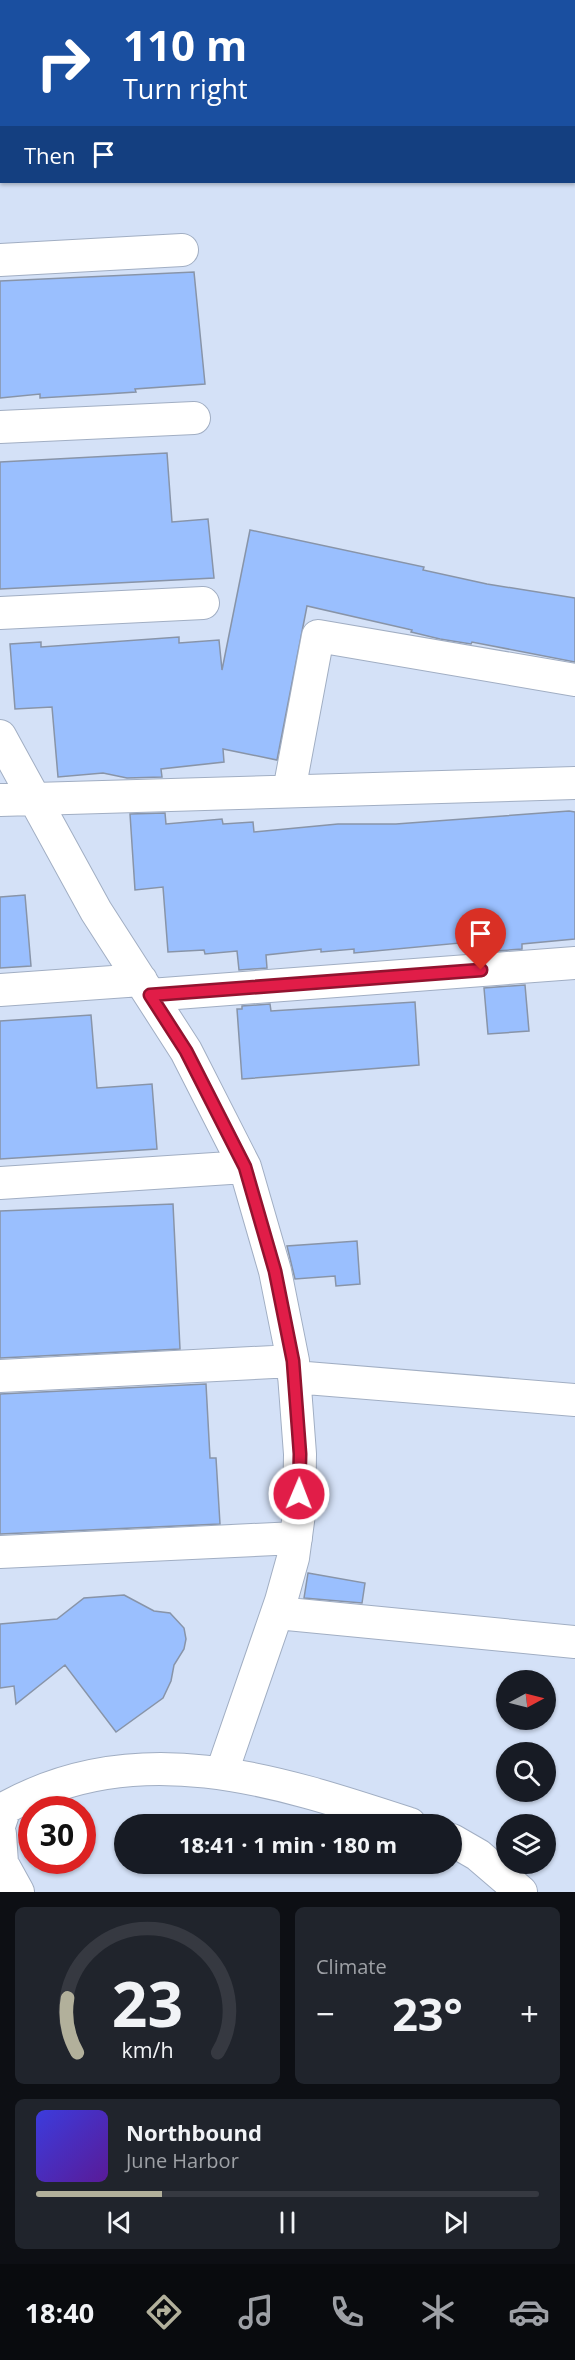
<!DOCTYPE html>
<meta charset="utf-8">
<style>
:root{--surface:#171b24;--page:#20242c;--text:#f1f3f6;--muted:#9ea1a6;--line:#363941;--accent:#b2b09b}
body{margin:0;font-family:"Open Sans",sans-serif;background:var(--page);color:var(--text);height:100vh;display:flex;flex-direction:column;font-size:22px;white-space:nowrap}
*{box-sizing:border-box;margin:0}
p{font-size:20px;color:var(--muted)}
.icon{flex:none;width:33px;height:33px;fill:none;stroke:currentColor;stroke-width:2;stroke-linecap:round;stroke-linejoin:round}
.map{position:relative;height:1892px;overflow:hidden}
.drawer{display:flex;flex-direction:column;gap:15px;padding:15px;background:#0d0f14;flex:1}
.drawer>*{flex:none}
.top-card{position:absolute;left:0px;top:0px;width:576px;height:183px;box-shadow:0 2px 4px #0004;background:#1a4fa0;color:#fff;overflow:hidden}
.needle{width:39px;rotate:83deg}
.controls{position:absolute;left:496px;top:1670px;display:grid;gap:12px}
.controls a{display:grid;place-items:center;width:60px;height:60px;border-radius:50%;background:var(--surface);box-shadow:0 2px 4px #0004;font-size:30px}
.speed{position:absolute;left:18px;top:1796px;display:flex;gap:12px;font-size:30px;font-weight:700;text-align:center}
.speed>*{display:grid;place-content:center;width:78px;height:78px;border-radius:50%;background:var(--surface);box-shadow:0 2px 4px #0004;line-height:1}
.speed .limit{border:9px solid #d22;background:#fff;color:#111}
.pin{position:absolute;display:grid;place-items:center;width:51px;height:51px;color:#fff;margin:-62px -26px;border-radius:50% 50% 50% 0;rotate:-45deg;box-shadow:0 0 6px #0007}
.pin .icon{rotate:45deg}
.me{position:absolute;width:66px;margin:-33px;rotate:1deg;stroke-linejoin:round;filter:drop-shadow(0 0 4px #0008)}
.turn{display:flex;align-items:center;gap:21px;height:126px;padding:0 24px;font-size:27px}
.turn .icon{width:78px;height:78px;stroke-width:2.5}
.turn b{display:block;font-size:42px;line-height:51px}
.then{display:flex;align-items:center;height:57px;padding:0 24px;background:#0003;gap:12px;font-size:22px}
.big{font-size:45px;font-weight:700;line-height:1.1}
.drawer .card{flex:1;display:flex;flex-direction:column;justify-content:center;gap:9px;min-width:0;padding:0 21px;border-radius:9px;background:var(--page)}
.drawer .dial{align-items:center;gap:0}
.dial svg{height:156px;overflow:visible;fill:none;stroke:var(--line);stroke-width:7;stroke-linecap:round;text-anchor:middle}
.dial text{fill:var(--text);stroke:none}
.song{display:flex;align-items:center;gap:18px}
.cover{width:72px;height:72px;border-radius:9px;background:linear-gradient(135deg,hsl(240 70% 55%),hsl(270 70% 35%))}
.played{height:6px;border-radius:3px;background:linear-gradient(90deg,var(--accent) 25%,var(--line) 25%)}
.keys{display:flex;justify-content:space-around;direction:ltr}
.heat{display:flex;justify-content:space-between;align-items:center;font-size:33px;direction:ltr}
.drawer .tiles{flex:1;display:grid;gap:15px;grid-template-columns:1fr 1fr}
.card:last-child{grid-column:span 2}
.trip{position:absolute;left:114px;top:1814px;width:348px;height:60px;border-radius:30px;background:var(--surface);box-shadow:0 2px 4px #0004;font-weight:700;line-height:60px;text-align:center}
.menu{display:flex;height:96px;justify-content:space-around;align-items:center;background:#090b0e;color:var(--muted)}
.menu .icon{width:42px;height:42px}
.menu .selected{color:var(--accent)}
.menu b{font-size:27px;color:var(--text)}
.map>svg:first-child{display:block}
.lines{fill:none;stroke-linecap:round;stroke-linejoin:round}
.stream{stroke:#4a69a0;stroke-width:9}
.building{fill:#9abffe;stroke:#8894a8;stroke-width:1.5}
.minor-casing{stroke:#a1aec3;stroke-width:34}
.minor{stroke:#fff;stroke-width:32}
.route-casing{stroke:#92132f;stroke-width:15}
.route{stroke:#e11d48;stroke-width:10}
</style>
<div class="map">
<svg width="575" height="1892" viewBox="0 0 575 1892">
<rect width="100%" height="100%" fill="#d4e1f7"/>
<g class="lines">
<path class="stream" d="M 222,0 L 224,2
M 370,2 L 372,0"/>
</g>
<path class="building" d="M 194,272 L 205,384 L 135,389 L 136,392 L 106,394 L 40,398 L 40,394 L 0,398 L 0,281 Z
M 167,453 L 172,522 L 208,519 L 214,578 L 0,589 L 0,462 Z
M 250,530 L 424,567 L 423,570 L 487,584 L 575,598 L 575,662 L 472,642 L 471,644 L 440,639 L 411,632 L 412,630 L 307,606 L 277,760 L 223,749 L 224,762 L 161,769 L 162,777 L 127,778 L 103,773 L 58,777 L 52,707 L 15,709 L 10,644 L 41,642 L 41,647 L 179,637 L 179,643 L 219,640 L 222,670 Z
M 569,811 L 575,812 L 575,939 L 522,944 L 522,949 L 482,952 L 481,941 L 354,953 L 354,949 L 321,952 L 321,949 L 266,955 L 267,968 L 239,970 L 237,951 L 205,954 L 204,950 L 168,952 L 163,887 L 135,890 L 130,814 L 165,813 L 166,824 L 222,819 L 223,824 L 253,822 L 254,832 L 338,824 L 396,824 Z
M 25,895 L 31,966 L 0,968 L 0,897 Z
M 525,985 L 529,1031 L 488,1034 L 484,988 Z
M 415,1002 L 419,1065 L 242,1079 L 237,1009 L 242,1009 L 242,1006 L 270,1004 L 271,1011 Z
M 91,1015 L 97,1088 L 152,1084 L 157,1149 L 0,1159 L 0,1021 Z
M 173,1204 L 180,1349 L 0,1358 L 0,1211 Z
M 357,1241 L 360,1284 L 336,1286 L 335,1276 L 295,1279 L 287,1246 Z
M 206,1384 L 210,1458 L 216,1458 L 220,1524 L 0,1534 L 0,1394 Z
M 308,1573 L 365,1583 L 362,1603 L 304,1598 Z
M 124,1595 L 154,1611 L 170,1613 L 184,1628 L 186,1639 L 184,1649 L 174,1665 L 171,1681 L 163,1698 L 116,1732 L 65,1665 L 16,1704 L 14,1686 L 0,1688 L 0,1624 L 57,1619 L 84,1598 Z"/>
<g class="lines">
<defs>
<path id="minor" d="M 0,260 L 182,250
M 0,427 L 194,418
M 0,613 L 203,603
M 0,736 L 96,911 L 186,1051 L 245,1167 L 275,1271 L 293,1361 L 300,1454 L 299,1514 L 293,1558 L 281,1601 L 222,1772
M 289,791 L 318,636 L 575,680
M 0,800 L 575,783
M 0,990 L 141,980
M 150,995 L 575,963
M 0,1183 L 245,1167
M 0,1376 L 293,1361
M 294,1377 L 575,1400
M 0,1552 L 296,1538
M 277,1613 L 575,1642
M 0,1823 L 5,1808 C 138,1734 276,1780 410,1824
M 0,1834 L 2,1863 L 18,1892
M 452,1840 L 478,1855 L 521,1892"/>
</defs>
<use href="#minor" class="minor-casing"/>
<use href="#minor" class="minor"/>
</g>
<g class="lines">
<defs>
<path id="route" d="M 299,1494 L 300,1454 L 293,1361 L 275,1271 L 245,1167 L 186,1051 L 150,995 L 481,970"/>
</defs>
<use href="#route" class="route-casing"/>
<use href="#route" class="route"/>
</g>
</svg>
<div class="controls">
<a><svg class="needle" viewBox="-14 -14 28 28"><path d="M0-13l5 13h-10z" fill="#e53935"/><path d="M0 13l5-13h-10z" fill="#9ea1a6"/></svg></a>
<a><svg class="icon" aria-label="search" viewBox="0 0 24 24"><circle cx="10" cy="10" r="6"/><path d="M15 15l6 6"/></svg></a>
<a><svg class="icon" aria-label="layers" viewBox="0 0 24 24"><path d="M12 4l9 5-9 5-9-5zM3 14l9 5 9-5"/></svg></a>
</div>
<div class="speed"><div class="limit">30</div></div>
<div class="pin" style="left:481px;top:970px;background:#d93025"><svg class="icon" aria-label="arrive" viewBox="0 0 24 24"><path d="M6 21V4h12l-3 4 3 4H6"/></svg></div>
<svg class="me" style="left:299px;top:1494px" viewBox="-20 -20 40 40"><circle r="17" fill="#e11d48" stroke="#fff" stroke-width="3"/><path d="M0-11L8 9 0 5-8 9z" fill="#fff"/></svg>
<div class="trip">18:41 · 1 min · 180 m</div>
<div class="top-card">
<div class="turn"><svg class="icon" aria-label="right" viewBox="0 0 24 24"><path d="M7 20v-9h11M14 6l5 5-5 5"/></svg><div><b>110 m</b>Turn right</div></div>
<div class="then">Then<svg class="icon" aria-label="arrive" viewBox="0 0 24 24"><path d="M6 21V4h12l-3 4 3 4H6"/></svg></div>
</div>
</div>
<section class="drawer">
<div class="tiles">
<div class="card dial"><svg viewBox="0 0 100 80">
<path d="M14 69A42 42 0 1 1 86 69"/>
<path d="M14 69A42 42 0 0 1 9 41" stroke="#b2b09b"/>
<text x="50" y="56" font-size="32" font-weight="700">23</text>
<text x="50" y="72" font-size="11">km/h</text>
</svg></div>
<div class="card"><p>Climate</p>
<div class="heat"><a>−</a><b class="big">23°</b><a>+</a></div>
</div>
<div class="card">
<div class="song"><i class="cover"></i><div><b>Northbound</b><p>June Harbor</p></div></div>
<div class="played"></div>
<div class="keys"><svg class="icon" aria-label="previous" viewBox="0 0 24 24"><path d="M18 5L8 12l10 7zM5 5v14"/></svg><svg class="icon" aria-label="pause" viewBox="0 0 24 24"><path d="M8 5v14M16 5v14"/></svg><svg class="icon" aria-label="next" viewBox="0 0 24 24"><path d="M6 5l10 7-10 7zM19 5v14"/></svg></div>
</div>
</div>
</section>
<nav class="menu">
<b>18:40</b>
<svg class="icon selected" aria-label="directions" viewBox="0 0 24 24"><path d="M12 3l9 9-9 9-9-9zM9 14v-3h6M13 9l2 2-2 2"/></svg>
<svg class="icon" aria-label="music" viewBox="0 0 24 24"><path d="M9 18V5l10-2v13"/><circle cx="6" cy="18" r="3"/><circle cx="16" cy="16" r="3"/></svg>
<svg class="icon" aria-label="phone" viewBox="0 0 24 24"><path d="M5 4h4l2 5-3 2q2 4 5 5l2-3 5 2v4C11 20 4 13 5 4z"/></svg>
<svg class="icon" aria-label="climate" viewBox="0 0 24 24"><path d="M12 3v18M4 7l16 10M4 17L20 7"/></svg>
<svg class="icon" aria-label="car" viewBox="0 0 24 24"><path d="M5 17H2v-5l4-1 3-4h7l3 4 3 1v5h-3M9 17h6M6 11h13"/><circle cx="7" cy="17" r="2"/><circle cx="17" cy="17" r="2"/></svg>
</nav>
